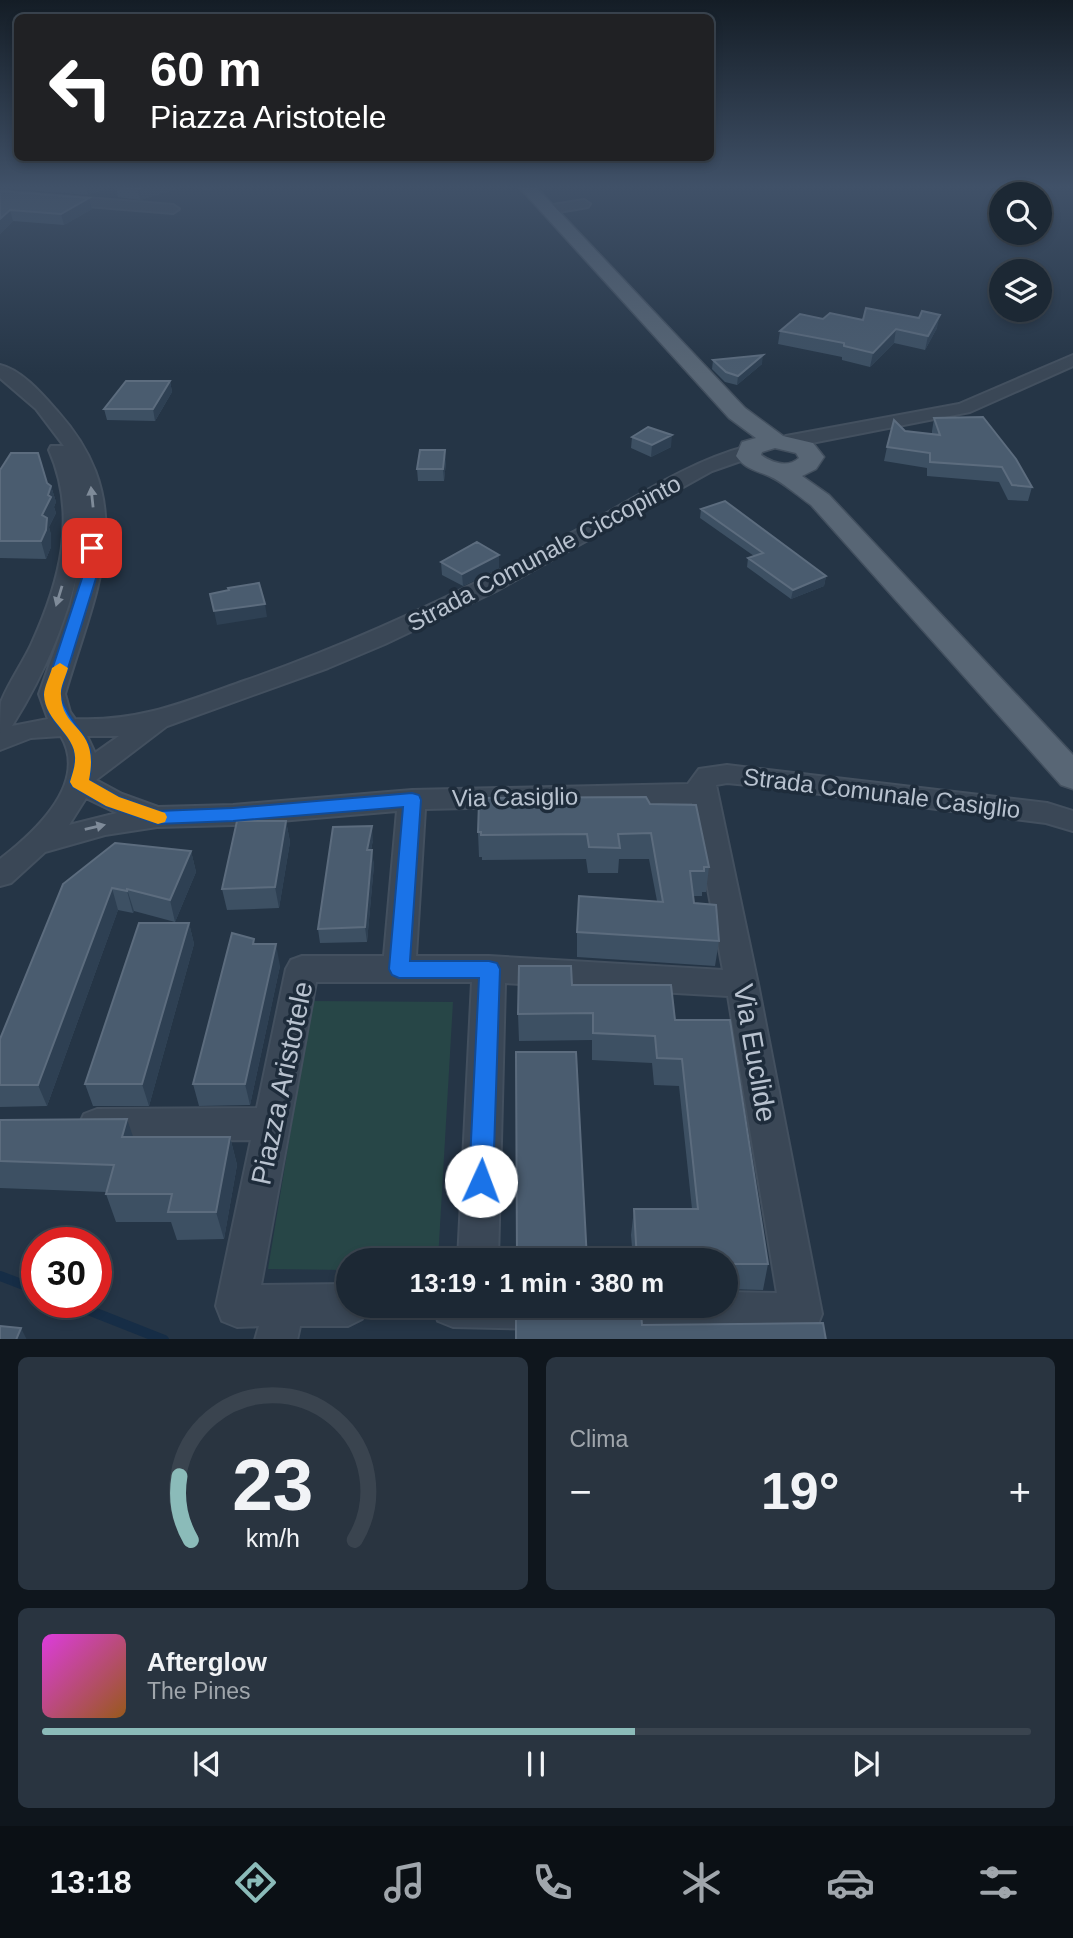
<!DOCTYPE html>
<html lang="it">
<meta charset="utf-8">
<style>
:root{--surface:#1c2834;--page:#293440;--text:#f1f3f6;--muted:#a0a6ac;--line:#3a444f;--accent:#8bbbb9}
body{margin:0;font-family:Helvetica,sans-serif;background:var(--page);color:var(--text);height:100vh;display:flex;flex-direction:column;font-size:26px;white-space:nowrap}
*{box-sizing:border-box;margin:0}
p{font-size:23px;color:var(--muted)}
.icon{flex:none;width:38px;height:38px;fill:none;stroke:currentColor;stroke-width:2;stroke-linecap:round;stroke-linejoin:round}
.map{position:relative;height:1339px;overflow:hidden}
.side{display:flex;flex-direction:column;gap:18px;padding:18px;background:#0f161d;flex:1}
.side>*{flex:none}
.hud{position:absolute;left:14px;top:14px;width:700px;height:147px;border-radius:10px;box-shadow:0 4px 10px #0003,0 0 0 2px var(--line);background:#202124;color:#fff;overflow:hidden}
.fabs{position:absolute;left:989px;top:182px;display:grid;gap:14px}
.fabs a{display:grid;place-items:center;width:63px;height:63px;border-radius:50%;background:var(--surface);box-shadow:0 4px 10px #0003,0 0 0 2px var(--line);font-size:35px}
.speed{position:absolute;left:21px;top:1227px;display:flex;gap:14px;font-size:35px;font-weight:700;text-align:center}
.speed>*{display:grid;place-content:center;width:91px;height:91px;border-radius:50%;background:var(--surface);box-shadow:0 4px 10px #0003,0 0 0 2px var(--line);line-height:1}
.speed .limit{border:10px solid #d22;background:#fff;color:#111}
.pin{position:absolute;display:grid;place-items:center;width:60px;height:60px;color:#fff;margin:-30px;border-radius:14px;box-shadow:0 4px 10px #0006}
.me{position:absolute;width:77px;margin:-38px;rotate:2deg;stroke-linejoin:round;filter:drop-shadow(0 0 5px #0008)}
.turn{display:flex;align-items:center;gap:24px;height:147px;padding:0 21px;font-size:32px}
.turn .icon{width:91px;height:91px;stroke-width:2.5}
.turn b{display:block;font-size:49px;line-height:60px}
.big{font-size:52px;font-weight:700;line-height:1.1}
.side .widget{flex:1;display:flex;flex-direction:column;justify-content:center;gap:10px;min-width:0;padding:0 24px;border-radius:10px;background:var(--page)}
.side .dial{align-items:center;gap:0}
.dial svg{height:182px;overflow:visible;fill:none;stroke:var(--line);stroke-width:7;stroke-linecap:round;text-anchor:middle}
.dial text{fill:var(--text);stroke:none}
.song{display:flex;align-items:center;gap:21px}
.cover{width:84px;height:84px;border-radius:10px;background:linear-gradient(135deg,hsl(300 70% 55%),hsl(30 70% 35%))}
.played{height:7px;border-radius:4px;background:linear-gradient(90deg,var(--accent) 60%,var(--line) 60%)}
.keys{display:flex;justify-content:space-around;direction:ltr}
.heat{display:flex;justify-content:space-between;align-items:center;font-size:38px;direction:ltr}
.side .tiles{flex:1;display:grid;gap:18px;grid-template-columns:1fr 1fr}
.widget:last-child{grid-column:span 2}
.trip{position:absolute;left:336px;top:1248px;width:402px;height:70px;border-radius:35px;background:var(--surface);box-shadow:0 4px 10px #0003,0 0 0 2px var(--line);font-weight:700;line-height:70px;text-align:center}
.tabs{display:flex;height:112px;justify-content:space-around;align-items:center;background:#0b1015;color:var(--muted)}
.tabs .icon{width:49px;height:49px}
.tabs .active{color:var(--accent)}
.tabs b{font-size:32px;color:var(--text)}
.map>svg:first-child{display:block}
.green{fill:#274647}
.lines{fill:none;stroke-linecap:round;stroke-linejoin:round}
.stream{stroke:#162d46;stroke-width:10}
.minor-casing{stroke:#43505f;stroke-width:4}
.major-casing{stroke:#43505f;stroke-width:3}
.minor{fill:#3a4756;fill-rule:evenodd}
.major{fill:#586675;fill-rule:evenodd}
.wall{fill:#3d5063}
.shaded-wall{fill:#2e4053}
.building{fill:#4a5c6f;stroke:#5c6c7e;stroke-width:2}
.oneway{fill:#7f8b99}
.route{fill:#1a73e8;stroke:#114b97;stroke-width:2}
.slow{fill:#f59e0b}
.labels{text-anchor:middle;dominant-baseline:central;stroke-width:7;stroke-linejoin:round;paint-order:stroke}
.street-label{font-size:24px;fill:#b8c2cf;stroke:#1e2c3b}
.near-street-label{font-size:28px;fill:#b8c2cf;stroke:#1e2c3b}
</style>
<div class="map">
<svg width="1073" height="1340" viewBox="0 0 1073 1340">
<rect width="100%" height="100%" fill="#253546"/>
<path class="green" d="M 312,1001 L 453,1002 L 438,1260 L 348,1260 L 348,1270 L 268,1269 Z"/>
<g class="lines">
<path class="stream" d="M 0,1276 L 37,1290
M 68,1302 L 164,1340"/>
<defs>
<path id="minor" d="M 0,191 L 173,205 L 179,209 L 173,213 L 0,199 Z
M 584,200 L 590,204 L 588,207 L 547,214 L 541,210 L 547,206 Z
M 1073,355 L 1073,366 L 970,412 L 786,448 L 777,442 L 786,436 L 959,404 Z
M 0,365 C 22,370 43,395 58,412 C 142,506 95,591 65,694 L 70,712 L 75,719 C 139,722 185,702 244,681 C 360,641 469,589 577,530 C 632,500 687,462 748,446 L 757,452 L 755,456 L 712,471 L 496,591 L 385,644 L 328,668 L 167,726 L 96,780 L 122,794 L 158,807 L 233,805 L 412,790 L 688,784 L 699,769 L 727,765 L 1047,803 L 1073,811 L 1073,831 L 1046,823 L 758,786 L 727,783 L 716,785 L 758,984 L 822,1314 L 816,1329 L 801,1335 L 453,1327 L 438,1321 L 433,1306 L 726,1306 L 726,1292 L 777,1293 L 728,996 L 505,983 L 498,1260 L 458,1260 L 472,982 L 316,982 L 261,1285 L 348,1284 L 348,1306 L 368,1306 L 362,1319 L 348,1326 L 300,1326 L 297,1340 L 255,1340 L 259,1326 L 237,1327 L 222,1321 L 216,1306 L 251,1140 L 97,1141 L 84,1136 L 79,1125 L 84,1114 L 97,1109 L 257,1108 L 286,969 L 291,960 L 302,956 L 384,956 L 397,811 L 233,825 L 157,827 L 105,835 L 45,852 L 11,883 L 0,886 L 0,859 C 35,832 89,783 61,736 L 31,738 L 0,750 C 0,736 0,714 1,702 C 9,682 22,664 31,645 C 60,582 78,516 49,450 L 51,446 L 64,446 L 36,409 L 0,378 ZM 82,551 L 70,607 L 39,694 L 48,719 L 12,726 C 46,672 70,614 82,551 ZM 87,736 L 119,736 L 95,753 ZM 86,798 L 117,813 L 69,825 ZM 692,803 L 723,970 L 489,956 L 416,956 L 425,809 Z"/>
<path id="major" d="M 518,186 L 535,186 L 745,408 L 783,436 L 813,443 L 824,457 L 816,469 L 802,476 L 829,495 L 1073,755 L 1073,789 L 1061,785 L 811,505 C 798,496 783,482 769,476 C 755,470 745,469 736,456 L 742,442 L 756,438 L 729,418 ZM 775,448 L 796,453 L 799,458 C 788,468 773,463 761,455 L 762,452 Z"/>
</defs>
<use href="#minor" class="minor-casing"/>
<use href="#major" class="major-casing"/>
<use href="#minor" class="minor"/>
<use href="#major" class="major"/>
</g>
<path class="wall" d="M 0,186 L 113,186 L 88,195 L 0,188 Z
M 116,186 L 186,186 L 140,200 L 118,197 Z
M 191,186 L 222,186 L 208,191 Z
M 0,191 L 89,198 L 92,209 L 64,225 L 13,221 L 0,234 Z
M 823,319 L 863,320 L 937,328 L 925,350 L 894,343 L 870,367 L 842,360 L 842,357 L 778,344 L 780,331 Z
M 713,360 L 762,364 L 737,385 L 725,382 L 712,369 Z
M 170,381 L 172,392 L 155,421 L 107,420 L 104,409 Z
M 934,418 L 1032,487 L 1028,501 L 1008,500 L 999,482 L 927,476 L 927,468 L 884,461 L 887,447 L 905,431 L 932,434 L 932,431 Z
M 632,437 L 671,447 L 651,457 L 631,448 Z
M 446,462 L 444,481 L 418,481 L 417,469 Z
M 0,470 L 47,483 L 51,486 L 56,502 L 54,507 L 56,513 L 49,527 L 51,535 L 51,547 L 46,559 L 0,558 Z
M 701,509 L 826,576 L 824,586 L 791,599 L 747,567 L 748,558 L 754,556 L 700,518 Z
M 441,562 L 499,568 L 463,586 L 442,575 Z
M 650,804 L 709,867 L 706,892 L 702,892 L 702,896 L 693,896 L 694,903 L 719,941 L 715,966 L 577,957 L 577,932 L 657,901 L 649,859 L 619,859 L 618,873 L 588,873 L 586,859 L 482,860 L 482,857 L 479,857 L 478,832 Z
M 286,821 L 290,842 L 279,908 L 227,910 L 222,889 Z
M 373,840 L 371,850 L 374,865 L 367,942 L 320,943 L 318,929 Z
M 191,851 L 196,872 L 175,922 L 134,911 L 133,913 L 118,910 L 47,1106 L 0,1107 L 0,1039 L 63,884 Z
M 189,923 L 194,944 L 149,1106 L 93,1106 L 85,1084 Z
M 255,944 L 280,966 L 250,1105 L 199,1106 L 193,1084 Z
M 572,985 L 675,1020 L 768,1264 L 763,1290 L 726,1289 L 726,1260 L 633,1260 L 631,1235 L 634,1209 L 692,1209 L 679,1086 L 654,1085 L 652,1063 L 592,1060 L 592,1040 L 519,1041 L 518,1014 Z
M 0,1120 L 133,1137 L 230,1137 L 237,1165 L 224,1239 L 177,1240 L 171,1222 L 116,1222 L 106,1194 L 106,1192 L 0,1188 Z"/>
<path class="shaded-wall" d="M 86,186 L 113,186 L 88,195 Z
M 147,186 L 186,186 L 140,200 L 138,189 Z
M 208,186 L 222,186 L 208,191 Z
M 89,198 L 92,209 L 64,225 L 61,214 Z
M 10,210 L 13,221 L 0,234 L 0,219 Z
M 940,315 L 937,328 L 925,350 L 928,336 Z
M 896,329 L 894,343 L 870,367 L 873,353 Z
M 763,355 L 762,364 L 737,385 L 738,376 Z
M 170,381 L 172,392 L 155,421 L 153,409 Z
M 672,435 L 671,447 L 651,457 L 652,445 Z
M 445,450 L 446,462 L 444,481 L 443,469 Z
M 51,486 L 56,502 L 54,507 L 56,513 L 49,527 L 51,535 L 51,547 L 46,559 L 41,541 L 42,515 Z
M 499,555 L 499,568 L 463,586 L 462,574 Z
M 826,576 L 824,586 L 791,599 L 793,590 Z
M 265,604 L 267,617 L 217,625 L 214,611 Z
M 286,821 L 290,842 L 279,908 L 275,887 Z
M 372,826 L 373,840 L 368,865 L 367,850 Z
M 372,850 L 374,865 L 367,942 L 365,927 Z
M 191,851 L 196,872 L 175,922 L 170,900 Z
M 112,888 L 118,910 L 47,1106 L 38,1085 Z
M 127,889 L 134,911 L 133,913 L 127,891 Z
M 189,923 L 194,944 L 149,1106 L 142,1084 Z
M 276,944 L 280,966 L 250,1105 L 245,1084 Z
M 127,1119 L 137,1148 L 122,1137 Z
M 230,1137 L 237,1165 L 224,1239 L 216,1212 Z
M 731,1264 L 726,1288 L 728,1271 Z
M 21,1328 L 27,1340 L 16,1340 Z"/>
<path class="building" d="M 116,186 L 147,186 L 138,189 Z
M 0,191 L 89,198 L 61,214 L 10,210 L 0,219 Z
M 866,308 L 919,318 L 922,311 L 940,315 L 928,336 L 896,329 L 873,353 L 844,346 L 844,343 L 780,331 L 800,314 L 823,319 L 830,313 L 863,320 Z
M 763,355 L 738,376 L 726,372 L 713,360 Z
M 126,381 L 170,381 L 153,409 L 104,409 Z
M 983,417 L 1016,459 L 1032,487 L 1012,485 L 1002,467 L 930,462 L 930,453 L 887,447 L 894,420 L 905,431 L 940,435 L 934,418 Z
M 648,427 L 672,435 L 652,445 L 632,437 Z
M 420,450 L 445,450 L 443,469 L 417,469 Z
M 11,453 L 38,453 L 47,483 L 51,486 L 48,495 L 51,497 L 42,515 L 47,518 L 46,530 L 41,541 L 0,541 L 0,470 Z
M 725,501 L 826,576 L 793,590 L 748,558 L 763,553 L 701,509 Z
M 477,542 L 499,555 L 462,574 L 441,562 Z
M 259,583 L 265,604 L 214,611 L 210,594 L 229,590 L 228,588 Z
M 646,797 L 650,804 L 696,805 L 709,867 L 704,867 L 704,871 L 690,871 L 694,903 L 716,905 L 719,941 L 577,932 L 579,896 L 663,902 L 651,833 L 618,834 L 620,848 L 589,847 L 587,834 L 481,835 L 481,832 L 478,832 L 479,802 L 481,798 Z
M 237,821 L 286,821 L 275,887 L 222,889 Z
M 372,826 L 367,850 L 372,850 L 365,927 L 318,929 L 333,827 Z
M 115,843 L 191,851 L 170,900 L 127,889 L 127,891 L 112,888 L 38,1085 L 0,1085 L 0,1039 L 63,884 Z
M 139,923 L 189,923 L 142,1084 L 85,1084 Z
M 232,933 L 254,939 L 253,944 L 276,944 L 245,1084 L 193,1084 Z
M 519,966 L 571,966 L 572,985 L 671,985 L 675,1020 L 730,1020 L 768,1264 L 731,1264 L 728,1271 L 726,1271 L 726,1260 L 637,1260 L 634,1209 L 698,1209 L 682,1059 L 657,1058 L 655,1036 L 593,1033 L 593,1013 L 518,1014 Z
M 516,1052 L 576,1052 L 587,1260 L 517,1260 Z
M 127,1119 L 122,1137 L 230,1137 L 216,1212 L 168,1212 L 172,1194 L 106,1194 L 114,1165 L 0,1161 L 0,1120 Z
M 641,1313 L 642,1325 L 823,1323 L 826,1340 L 516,1340 L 516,1315 Z
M 0,1326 L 21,1328 L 16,1340 L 0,1340 Z"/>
<defs><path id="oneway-solid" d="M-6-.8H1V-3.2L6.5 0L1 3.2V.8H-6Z" transform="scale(1.75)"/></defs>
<g class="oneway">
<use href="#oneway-solid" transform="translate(92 497) rotate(-96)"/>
<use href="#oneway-solid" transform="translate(59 596) rotate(107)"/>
<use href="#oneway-solid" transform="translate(95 827) rotate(-13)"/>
</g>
<linearGradient id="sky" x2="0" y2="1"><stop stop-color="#141d26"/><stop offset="0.5" stop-color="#405168"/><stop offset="1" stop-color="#405168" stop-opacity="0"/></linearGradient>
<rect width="1073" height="374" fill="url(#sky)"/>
<path class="route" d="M 92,544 L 99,548 L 97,575 L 60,694 C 72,735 99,731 89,780 L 119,797 L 158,811 L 233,808 L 412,793 L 419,795 L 421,800 L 410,961 L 489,961 L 497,963 L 500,969 L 493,1181 L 490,1189 L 481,1192 L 472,1189 L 469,1181 L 479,978 L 399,978 L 392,975 L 389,969 L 403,807 L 233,821 L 157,824 L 106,806 L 73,787 L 70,782 C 72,775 75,767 75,760 C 77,741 60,731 51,716 C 47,709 46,702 44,694 L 83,575 L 85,548 Z"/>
<path class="slow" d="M 60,663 L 68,668 C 66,676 60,687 61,695 C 62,733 100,724 89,780 L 119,797 L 165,813 L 167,817 L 165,822 L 158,824 L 106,806 L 73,787 L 70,782 C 72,775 75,767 75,760 C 77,735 45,722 44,695 C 44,687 50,676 52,668 Z"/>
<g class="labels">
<g class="street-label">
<text transform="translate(544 553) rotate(-28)">Strada Comunale Ciccopinto</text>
<text transform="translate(882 793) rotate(7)">Strada Comunale Casiglio</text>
<text transform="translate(515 797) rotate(-1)">Via Casiglio</text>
</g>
<g class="near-street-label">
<text transform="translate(755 1053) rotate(80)">Via Euclide</text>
<text transform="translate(282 1083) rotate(-78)">Piazza Aristotele</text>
</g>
</g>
</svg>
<div class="fabs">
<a><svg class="icon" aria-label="search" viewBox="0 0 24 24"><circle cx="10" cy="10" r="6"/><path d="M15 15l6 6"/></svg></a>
<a><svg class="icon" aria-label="layers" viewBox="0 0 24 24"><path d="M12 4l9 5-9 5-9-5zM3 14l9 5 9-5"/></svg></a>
</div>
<div class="speed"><div class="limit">30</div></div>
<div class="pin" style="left:92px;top:548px;background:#d93025"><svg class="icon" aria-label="arrive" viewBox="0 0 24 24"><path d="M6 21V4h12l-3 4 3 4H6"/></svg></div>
<svg class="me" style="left:481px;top:1181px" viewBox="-20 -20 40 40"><circle r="19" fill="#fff"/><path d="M0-13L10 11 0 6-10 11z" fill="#1a73e8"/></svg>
<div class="trip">13:19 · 1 min · 380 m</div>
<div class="hud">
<div class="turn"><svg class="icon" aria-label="left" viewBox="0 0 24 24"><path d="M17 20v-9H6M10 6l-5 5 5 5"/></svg><div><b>60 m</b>Piazza Aristotele</div></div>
</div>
</div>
<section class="side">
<div class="tiles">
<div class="widget dial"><svg viewBox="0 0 100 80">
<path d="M14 69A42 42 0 1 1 86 69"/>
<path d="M14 69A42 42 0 0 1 9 41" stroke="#8bbbb9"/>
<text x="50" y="56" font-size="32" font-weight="700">23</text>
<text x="50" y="72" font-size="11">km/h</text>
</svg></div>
<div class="widget"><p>Clima</p>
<div class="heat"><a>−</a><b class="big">19°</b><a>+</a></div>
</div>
<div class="widget">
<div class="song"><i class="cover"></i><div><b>Afterglow</b><p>The Pines</p></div></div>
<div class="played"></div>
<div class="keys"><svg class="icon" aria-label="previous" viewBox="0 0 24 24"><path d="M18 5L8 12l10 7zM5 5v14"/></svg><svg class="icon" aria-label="pause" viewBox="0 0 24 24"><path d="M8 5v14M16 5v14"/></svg><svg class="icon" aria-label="next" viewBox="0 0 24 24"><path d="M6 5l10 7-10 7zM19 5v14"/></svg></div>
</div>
</div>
</section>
<nav class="tabs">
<b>13:18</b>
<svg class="icon active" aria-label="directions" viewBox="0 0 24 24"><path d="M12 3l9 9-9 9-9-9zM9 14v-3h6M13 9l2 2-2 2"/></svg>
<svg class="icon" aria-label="music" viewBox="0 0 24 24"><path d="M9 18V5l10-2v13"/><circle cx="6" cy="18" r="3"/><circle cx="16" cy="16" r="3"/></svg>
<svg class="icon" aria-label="phone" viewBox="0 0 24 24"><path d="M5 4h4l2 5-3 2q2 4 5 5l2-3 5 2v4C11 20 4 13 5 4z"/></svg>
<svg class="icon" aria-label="climate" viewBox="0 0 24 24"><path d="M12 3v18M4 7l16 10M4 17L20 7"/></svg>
<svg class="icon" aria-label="car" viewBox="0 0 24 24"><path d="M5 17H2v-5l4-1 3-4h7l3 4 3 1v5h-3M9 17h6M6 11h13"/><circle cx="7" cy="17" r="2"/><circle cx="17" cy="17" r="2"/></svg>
<svg class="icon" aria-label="filters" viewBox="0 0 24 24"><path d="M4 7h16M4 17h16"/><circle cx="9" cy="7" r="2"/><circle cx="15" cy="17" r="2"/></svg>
</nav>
